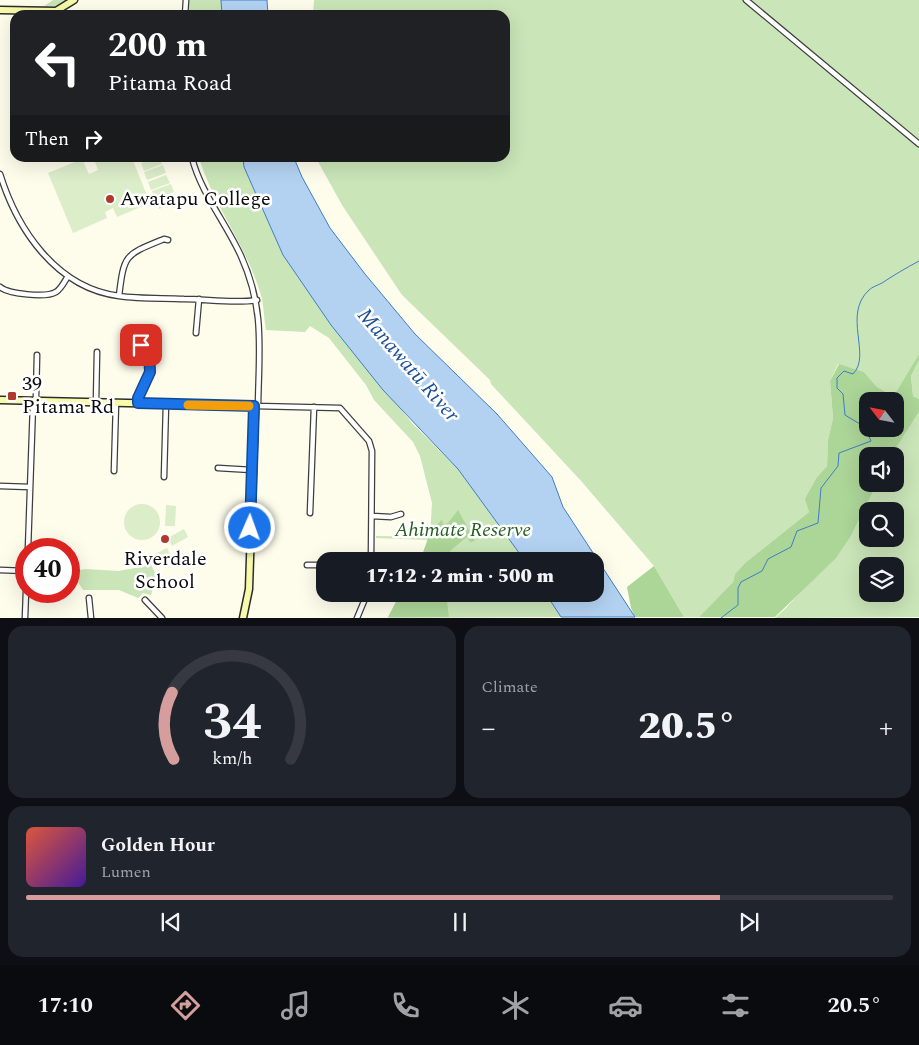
<!DOCTYPE html>
<meta charset="utf-8">
<style>
:root{--surface:#171b24;--page:#20242c;--text:#f1f3f6;--muted:#9ea1a6;--line:#363941;--accent:#d59e9c}
body{margin:0;font-family:Spectral,serif;background:var(--page);color:var(--text);height:100vh;display:flex;flex-direction:column;font-size:19px;white-space:nowrap}
*{box-sizing:border-box;margin:0}
p{font-size:16px;color:var(--muted)}
.icon{flex:none;width:28px;height:28px;fill:none;stroke:currentColor;stroke-width:2;stroke-linecap:round;stroke-linejoin:round}
.map{position:relative;height:618px;overflow:hidden}
.drawer{display:flex;flex-direction:column;gap:8px;padding:8px;background:#0d0f14;flex:1}
.drawer>*{flex:none}
.top-card{position:absolute;left:10px;top:10px;width:500px;height:152px;border-radius:15px;box-shadow:0 5px 20px #0002;background:#202124;color:#fff;overflow:hidden}
.needle{width:32px;rotate:302deg}
.buttons{position:absolute;left:859px;top:392px;display:grid;gap:10px}
.buttons a{display:grid;place-items:center;width:45px;height:45px;border-radius:10px;background:var(--surface);box-shadow:0 5px 20px #0002;font-size:25px}
.speed{position:absolute;left:15px;top:538px;display:flex;gap:10px;font-size:25px;font-weight:700;text-align:center}
.speed>*{display:grid;place-content:center;width:65px;height:65px;border-radius:50%;background:var(--surface);box-shadow:0 5px 20px #0002;line-height:1}
.speed .limit{border:8px solid #d22;background:#fff;color:#111}
.pin{position:absolute;display:grid;place-items:center;width:42px;height:42px;color:#fff;margin:-21px;border-radius:10px;box-shadow:0 2px 8px #0006}
.me{position:absolute;width:55px;margin:-28px;rotate:2deg;stroke-linejoin:round;filter:drop-shadow(0 0 4px #0008)}
.turn{display:flex;align-items:center;gap:18px;height:105px;padding:0 15px;font-size:22px}
.turn .icon{width:65px;height:65px;stroke-width:2.5}
.turn b{display:block;font-size:35px;line-height:42px}
.then{display:flex;align-items:center;height:48px;padding:0 15px;background:#0003;gap:10px;font-size:19px}
.big{font-size:38px;font-weight:800;line-height:1.1}
.drawer .tile{flex:1;display:flex;flex-direction:column;justify-content:center;gap:8px;min-width:0;padding:0 18px;border-radius:15px;background:var(--page)}
.drawer .dial{align-items:center;gap:0}
.dial svg{height:130px;overflow:visible;fill:none;stroke:var(--line);stroke-width:7;stroke-linecap:round;text-anchor:middle}
.dial text{fill:var(--text);stroke:none}
.song{display:flex;align-items:center;gap:15px}
.cover{width:60px;height:60px;border-radius:8px;background:linear-gradient(135deg,hsl(10 70% 55%),hsl(260 70% 35%))}
.played{height:5px;border-radius:2px;background:linear-gradient(90deg,var(--accent) 80%,var(--line) 80%)}
.keys{display:flex;justify-content:space-around;direction:ltr}
.heat{display:flex;justify-content:space-between;align-items:center;font-size:28px;direction:ltr}
.drawer .tiles{flex:1;display:grid;gap:8px;grid-template-columns:1fr 1fr}
.tile:last-child{grid-column:span 2}
.trip{position:absolute;left:316px;top:552px;width:288px;height:50px;border-radius:15px;background:var(--surface);box-shadow:0 5px 20px #0002;font-weight:800;line-height:50px;text-align:center}
.dock{display:flex;height:80px;justify-content:space-around;align-items:center;background:#090b0e;color:var(--muted)}
.dock .icon{width:35px;height:35px}
.dock .on{color:var(--accent)}
.dock b{font-size:22px;color:var(--text)}
.map>svg:first-child{display:block}
.green{fill:#cae5b8;fill-rule:evenodd}
.forest{fill:#acd598;fill-rule:evenodd}
.pitch{fill:#dcedc9}
.water{fill:#b3d2f2;stroke:#3f7ec4}
.lines{fill:none;stroke-linecap:round;stroke-linejoin:round}
.stream{stroke:#3f7ec4;stroke-width:1}
.street-casing{stroke:#3e3e3e;stroke-width:7}
.secondary-casing{stroke:#2d2d2d;stroke-width:9}
.street{stroke:#fff;stroke-width:4.5}
.secondary{stroke:#f8faaa;stroke-width:6}
.route-casing{stroke:#114b97;stroke-width:12}
.route{stroke:#1a73e8;stroke-width:9}
.slow{stroke:#f59e0b;stroke-width:9}
.poi-dot{fill:#b2372d;stroke:#fff;stroke-width:2}
.labels{text-anchor:middle;dominant-baseline:central;stroke-width:5;stroke-linejoin:round;paint-order:stroke}
.poi-label{font-size:20px;fill:#0b0b0b;stroke:#fff;text-anchor:start}
.park-label{font-size:20px;font-style:italic;fill:#265e21;stroke:#fff}
.water-label{font-size:21px;font-style:italic;fill:#1e5294;stroke:#fff}
</style>
<div class="map">
<svg width="919" height="618" viewBox="0 0 919 618">
<rect width="100%" height="100%" fill="#fefceb"/>
<path class="green" d="M 53,0 L 68,0 L 54,7 L 0,6 L 44,6 Z
M 189,0 L 221,0 L 222,15 L 189,15 Z
M 314,0 L 919,0 L 919,354 L 895,396 L 877,387 L 864,372 L 838,364 L 830,381 L 833,418 L 828,440 L 827,466 L 817,477 L 806,499 L 809,512 L 745,563 L 735,574 L 733,582 L 699,617 L 684,617 L 654,566 L 582,482 L 491,384 L 490,380 L 402,295 L 342,205 L 316,158 L 505,158 L 505,15 L 313,15 Z
M 199,158 L 243,158 L 244,167 L 283,255 L 331,325 L 412,423 L 458,469 L 525,561 L 420,561 L 428,540 L 376,538 L 376,536 L 430,537 L 432,503 L 420,456 L 413,442 L 374,400 L 366,385 L 329,338 L 310,326 L 305,332 L 266,330 C 264,320 264,309 262,299 C 249,249 214,207 199,158 Z
M 919,360 L 919,399 L 913,396 L 911,376 Z
M 919,412 L 919,617 L 775,618 L 786,608 L 852,534 L 877,484 L 895,484 L 895,456 L 891,456 ZM 868,511 L 895,511 L 895,539 L 868,539 ZM 868,566 L 895,566 L 895,594 L 868,594 Z
M 151,565 L 156,575 L 151,595 L 143,593 L 138,598 L 119,590 L 83,590 L 71,571 L 86,569 L 119,571 Z
M 400,594 L 546,594 L 561,617 L 388,618 Z"/>
<path class="forest" d="M 919,354 L 919,360 L 911,376 L 913,396 L 919,399 L 919,412 L 891,456 L 868,456 L 868,484 L 877,484 L 852,534 L 836,558 L 775,617 L 699,617 L 733,582 L 735,574 L 745,563 L 809,512 L 805,499 L 817,477 L 827,466 L 828,440 L 833,418 L 830,381 L 839,364 L 864,372 L 877,387 L 894,396 ZM 868,401 L 895,401 L 895,429 L 868,429 Z
M 458,510 L 475,541 L 470,542 L 467,537 L 451,550 L 446,561 L 420,561 L 431,530 L 442,520 L 443,524 L 448,523 Z
M 654,566 L 684,617 L 635,617 L 631,608 L 627,587 Z
M 400,594 L 446,594 L 449,617 L 388,617 Z"/>
<path class="pitch" d="M 105,158 L 132,158 L 150,203 L 117,217 L 113,208 L 105,212 L 107,218 L 73,233 L 48,173 L 82,159 L 89,174 L 98,170 L 95,162 Z
M 155,158 L 160,158 L 162,164 L 144,171 L 141,163 Z
M 163,165 L 166,173 L 147,180 L 144,172 Z
M 166,175 L 170,183 L 151,190 L 148,182 Z
M 171,184 L 174,192 L 155,200 L 152,191 Z
M 174,194 L 178,202 L 159,209 L 156,201 Z
M124 522a18 18 0 1 1 36 0a18 18 0 1 1-36 0Z
M 166,505 L 176,506 L 175,526 L 165,526 Z
M 184,529 L 188,537 L 172,546 L 168,538 Z
M 167,548 L 171,556 L 155,564 L 151,556 Z"/>
<path class="water" d="M 221,0 L 267,0 L 268,15 L 222,15 Z
M 243,158 L 294,158 L 302,177 L 330,228 L 365,274 L 415,334 L 497,414 L 552,477 L 563,507 L 635,617 L 561,617 L 546,594 L 595,594 L 595,561 L 525,561 L 458,469 L 383,390 L 331,325 L 283,255 L 244,167 Z"/>
<g class="lines">
<path class="stream" d="M 721,618 L 738,605 L 738,588 L 741,582 L 762,571 L 768,559 L 791,547 L 797,531 L 818,523 L 821,488 L 838,466 L 839,453 L 871,441 L 865,427 L 845,415 L 843,394 L 837,388 L 837,378 L 844,371 L 853,374 C 872,355 842,315 869,290 C 872,287 878,285 882,283 C 894,275 906,268 919,261"/>
<defs>
<path id="street" d="M 746,0 L 919,144
M 185,15 L 186,0
M 192,158 C 201,193 226,223 241,256 C 265,309 259,349 258,406
M 0,174 C 17,229 56,288 119,296 C 140,299 162,298 184,299 C 207,299 234,304 257,300
M 0,287 C 8,294 46,298 56,292 C 61,289 65,281 68,276
M 119,296 C 124,254 125,255 164,239 L 168,240
M 196,333 L 199,299
M 96,402 L 97,352
M 138,403 L 138,398 L 150,372 L 149,350 L 141,345
M 256,406 L 340,408 L 369,441 L 372,451 L 371,561
M 218,468 L 252,470
M 114,471 L 116,403
M 164,477 L 166,404
M 0,486 L 30,487
M 310,513 L 314,407
M 372,516 L 391,517 L 401,514
M 28,549 L 33,404 L 36,397 L 37,355
M 307,565 L 325,565
M 0,570 L 26,571
M 89,598 L 91,618
M 145,600 L 162,618
M 25,618 L 26,591
M 357,618 L 367,594"/>
<path id="secondary" d="M 0,10 L 56,11 L 74,0
M 0,400 L 255,406 L 249,589 L 243,618"/>
</defs>
<use href="#street" class="street-casing"/>
<use href="#secondary" class="secondary-casing"/>
<use href="#street" class="street"/>
<use href="#secondary" class="secondary"/>
</g>
<g class="lines">
<defs>
<path id="route" d="M 141,345 L 149,350 L 150,372 L 138,398 L 138,403 L 254,406 L 250,528"/>
</defs>
<use href="#route" class="route-casing"/>
<use href="#route" class="route"/>
<path class="slow" d="M 188,405 L 249,406"/>
</g>
<g class="poi-dot">
<circle cx="110" cy="199" r="5"/>
<rect x="7" y="391" width="10" height="10" rx="2.5"/>
<circle cx="165" cy="539" r="5"/>
</g>
<g class="labels">
<g class="poi-label">
<text x="120" y="199">Awatapu College</text>
<text x="22" y="384">39<tspan x="22" dy="23">Pitama Rd</tspan></text>
<text x="165" y="559" text-anchor="middle">Riverdale<tspan x="165" dy="23">School</tspan></text>
</g>
<g class="park-label">
<text x="463" y="530">Ahimate Reserve</text>
</g>
<g class="water-label">
<text transform="translate(408 365) rotate(49)">Manawatū River</text>
</g>
</g>
</svg>
<div class="buttons">
<a><svg class="needle" viewBox="-14 -14 28 28"><path d="M0-13l5 13h-10z" fill="#e53935"/><path d="M0 13l5-13h-10z" fill="#9ea1a6"/></svg></a>
<a><svg class="icon" aria-label="sound" viewBox="0 0 24 24"><path d="M4 9h4l5-4v14l-5-4H4zM17 9q2 3 0 6"/></svg></a>
<a><svg class="icon" aria-label="search" viewBox="0 0 24 24"><circle cx="10" cy="10" r="6"/><path d="M15 15l6 6"/></svg></a>
<a><svg class="icon" aria-label="layers" viewBox="0 0 24 24"><path d="M12 4l9 5-9 5-9-5zM3 14l9 5 9-5"/></svg></a>
</div>
<div class="speed"><div class="limit">40</div></div>
<div class="pin" style="left:141px;top:345px;background:#d93025"><svg class="icon" aria-label="arrive" viewBox="0 0 24 24"><path d="M6 21V4h12l-3 4 3 4H6"/></svg></div>
<svg class="me" style="left:250px;top:528px" viewBox="-20 -20 40 40"><circle r="17" fill="#1a73e8" stroke="#fff" stroke-width="3"/><path d="M0-11L8 9 0 5-8 9z" fill="#fff"/></svg>
<div class="trip">17:12 · 2 min · 500 m</div>
<div class="top-card">
<div class="turn"><svg class="icon" aria-label="left" viewBox="0 0 24 24"><path d="M17 20v-9H6M10 6l-5 5 5 5"/></svg><div><b>200 m</b>Pitama Road</div></div>
<div class="then">Then<svg class="icon" aria-label="right" viewBox="0 0 24 24"><path d="M7 20v-9h11M14 6l5 5-5 5"/></svg></div>
</div>
</div>
<section class="drawer">
<div class="tiles">
<div class="tile dial"><svg viewBox="0 0 100 80">
<path d="M14 69A42 42 0 1 1 86 69"/>
<path d="M14 69A42 42 0 0 1 13 28" stroke="#d59e9c"/>
<text x="50" y="56" font-size="32" font-weight="700">34</text>
<text x="50" y="72" font-size="11">km/h</text>
</svg></div>
<div class="tile"><p>Climate</p>
<div class="heat"><a>−</a><b class="big">20.5°</b><a>+</a></div>
</div>
<div class="tile">
<div class="song"><i class="cover"></i><div><b>Golden Hour</b><p>Lumen</p></div></div>
<div class="played"></div>
<div class="keys"><svg class="icon" aria-label="previous" viewBox="0 0 24 24"><path d="M18 5L8 12l10 7zM5 5v14"/></svg><svg class="icon" aria-label="pause" viewBox="0 0 24 24"><path d="M8 5v14M16 5v14"/></svg><svg class="icon" aria-label="next" viewBox="0 0 24 24"><path d="M6 5l10 7-10 7zM19 5v14"/></svg></div>
</div>
</div>
</section>
<nav class="dock">
<b>17:10</b>
<svg class="icon on" aria-label="directions" viewBox="0 0 24 24"><path d="M12 3l9 9-9 9-9-9zM9 14v-3h6M13 9l2 2-2 2"/></svg>
<svg class="icon" aria-label="music" viewBox="0 0 24 24"><path d="M9 18V5l10-2v13"/><circle cx="6" cy="18" r="3"/><circle cx="16" cy="16" r="3"/></svg>
<svg class="icon" aria-label="phone" viewBox="0 0 24 24"><path d="M5 4h4l2 5-3 2q2 4 5 5l2-3 5 2v4C11 20 4 13 5 4z"/></svg>
<svg class="icon" aria-label="climate" viewBox="0 0 24 24"><path d="M12 3v18M4 7l16 10M4 17L20 7"/></svg>
<svg class="icon" aria-label="car" viewBox="0 0 24 24"><path d="M5 17H2v-5l4-1 3-4h7l3 4 3 1v5h-3M9 17h6M6 11h13"/><circle cx="7" cy="17" r="2"/><circle cx="17" cy="17" r="2"/></svg>
<svg class="icon" aria-label="filters" viewBox="0 0 24 24"><path d="M4 7h16M4 17h16"/><circle cx="9" cy="7" r="2"/><circle cx="15" cy="17" r="2"/></svg>
<b>20.5°</b>
</nav>
